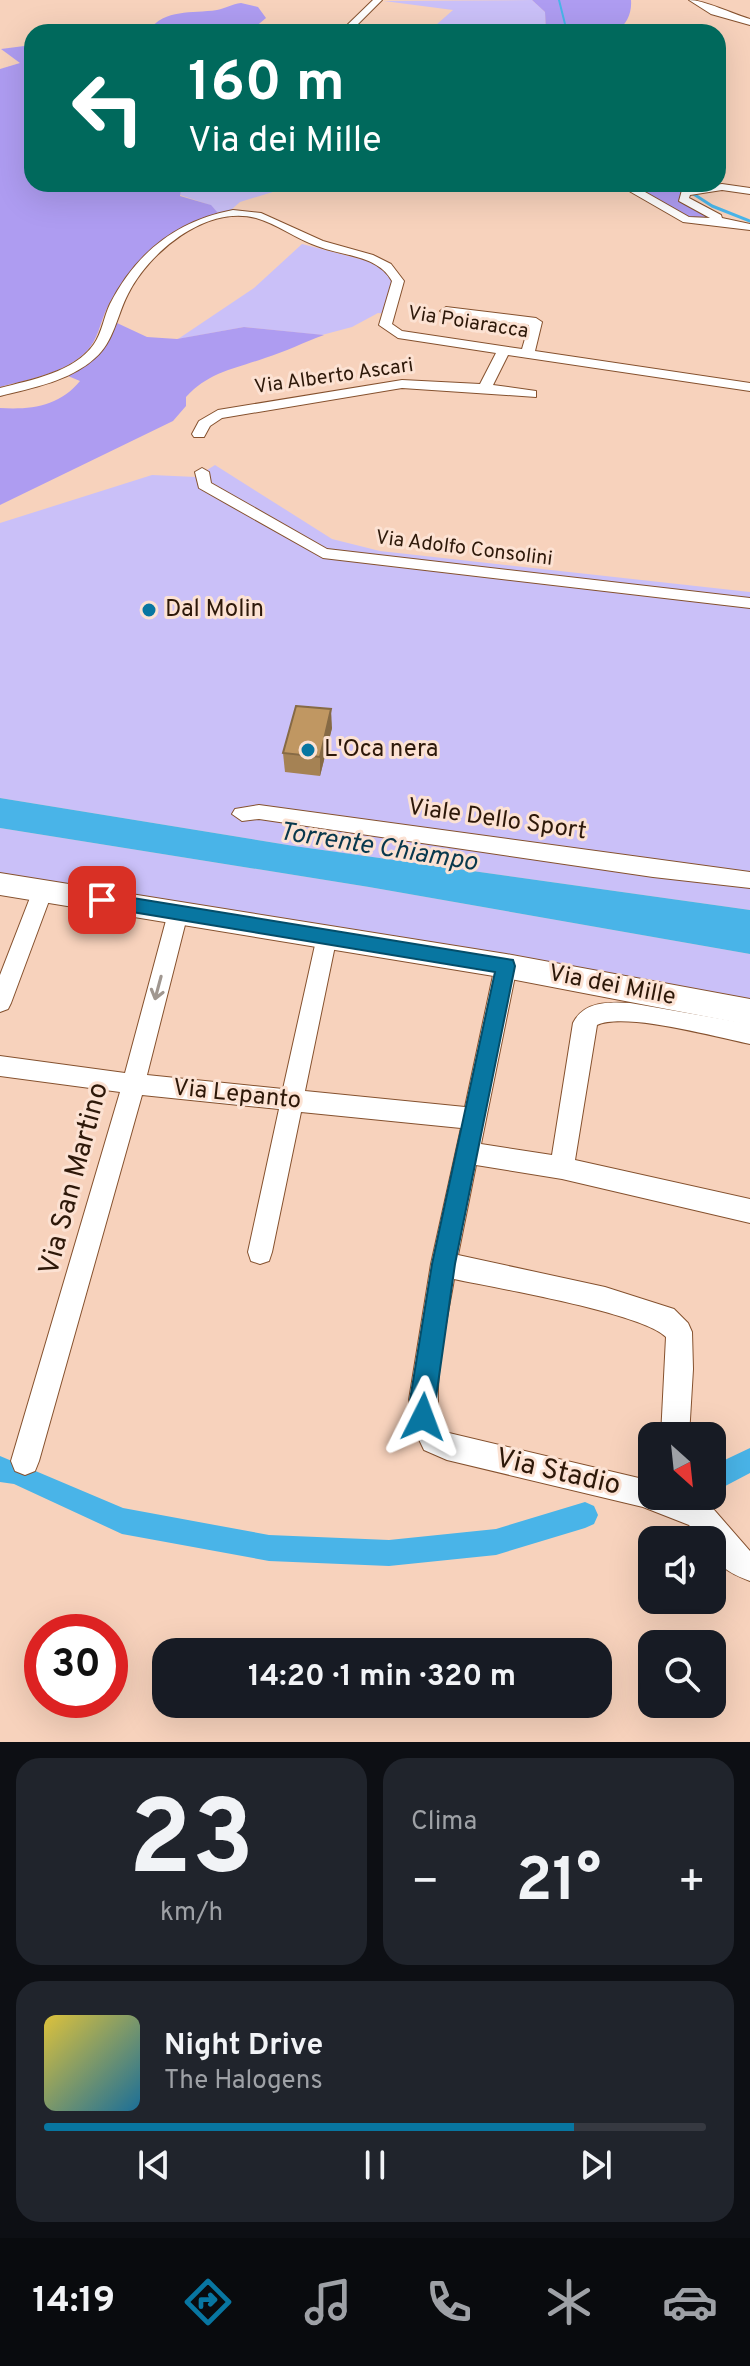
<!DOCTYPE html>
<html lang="it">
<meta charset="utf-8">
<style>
:root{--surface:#171b24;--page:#20242c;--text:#f1f3f6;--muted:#9ea1a6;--line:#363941;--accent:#0876a1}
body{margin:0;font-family:Overpass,sans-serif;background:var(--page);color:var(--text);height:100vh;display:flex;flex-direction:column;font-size:30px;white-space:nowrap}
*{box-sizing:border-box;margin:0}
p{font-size:26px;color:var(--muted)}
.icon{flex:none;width:44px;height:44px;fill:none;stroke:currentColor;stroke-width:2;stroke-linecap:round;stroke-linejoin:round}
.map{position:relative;height:1742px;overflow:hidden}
.side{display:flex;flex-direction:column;gap:16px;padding:16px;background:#0d0f14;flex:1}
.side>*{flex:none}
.banner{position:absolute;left:24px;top:24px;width:702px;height:168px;border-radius:24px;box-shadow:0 8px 32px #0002;background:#00695c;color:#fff;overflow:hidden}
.needle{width:52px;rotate:153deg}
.buttons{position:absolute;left:638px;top:1422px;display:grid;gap:16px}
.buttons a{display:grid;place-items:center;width:88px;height:88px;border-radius:16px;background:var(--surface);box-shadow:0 8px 32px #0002;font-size:40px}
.speed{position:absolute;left:24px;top:1614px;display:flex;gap:16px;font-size:40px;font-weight:700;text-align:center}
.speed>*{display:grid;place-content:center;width:104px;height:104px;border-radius:50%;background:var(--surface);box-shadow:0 8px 32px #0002;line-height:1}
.speed .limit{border:12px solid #d22;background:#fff;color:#111}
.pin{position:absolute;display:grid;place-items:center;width:68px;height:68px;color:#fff;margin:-34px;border-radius:16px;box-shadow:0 4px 12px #0006}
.me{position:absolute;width:88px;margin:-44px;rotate:3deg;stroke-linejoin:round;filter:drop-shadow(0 0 6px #0008)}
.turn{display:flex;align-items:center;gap:28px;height:168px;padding:0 32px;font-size:36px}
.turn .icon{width:104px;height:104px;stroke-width:2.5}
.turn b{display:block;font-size:56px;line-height:68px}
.big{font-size:60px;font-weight:700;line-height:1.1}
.side .tile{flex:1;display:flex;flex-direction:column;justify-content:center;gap:12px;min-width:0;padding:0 28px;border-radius:24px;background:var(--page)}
.side .dial{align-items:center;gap:0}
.dial b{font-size:104px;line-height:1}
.song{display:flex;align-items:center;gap:24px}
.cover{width:96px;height:96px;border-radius:12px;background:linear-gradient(135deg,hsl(50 70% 55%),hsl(200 70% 35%))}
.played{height:8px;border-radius:4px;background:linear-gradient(90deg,var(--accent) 80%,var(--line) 80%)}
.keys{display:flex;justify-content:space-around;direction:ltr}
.heat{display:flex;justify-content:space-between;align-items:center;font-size:44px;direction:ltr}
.side .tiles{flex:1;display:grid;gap:16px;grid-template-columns:1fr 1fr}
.tile:last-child{grid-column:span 2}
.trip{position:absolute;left:152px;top:1638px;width:460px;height:80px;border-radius:24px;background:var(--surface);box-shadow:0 8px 32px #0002;font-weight:700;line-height:80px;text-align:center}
.dock{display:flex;height:128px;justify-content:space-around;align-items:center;background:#090b0e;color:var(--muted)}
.dock .icon{width:56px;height:56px}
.dock .selected{color:var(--accent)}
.dock b{font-size:36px;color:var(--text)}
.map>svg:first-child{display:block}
.green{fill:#cac0f8}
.forest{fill:#ae9cf1}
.water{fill:#49b4e8}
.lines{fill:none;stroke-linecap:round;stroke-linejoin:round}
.stream-far1{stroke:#49b4e8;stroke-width:2}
.stream{stroke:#49b4e8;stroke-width:3}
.canal{fill:#49b4e8;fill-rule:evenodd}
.street-casing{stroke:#85512e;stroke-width:2}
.secondary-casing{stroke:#85512e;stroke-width:2}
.street{fill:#fff;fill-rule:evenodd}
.secondary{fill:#fff;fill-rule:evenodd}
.wall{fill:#a58254}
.shaded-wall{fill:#866a45}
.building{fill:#c09762;stroke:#866a45;stroke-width:2}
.oneway{stroke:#a09790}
.route{fill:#0876a1;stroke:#054d69;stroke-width:2}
.poi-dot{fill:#0876a1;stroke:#fce2d3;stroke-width:3}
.labels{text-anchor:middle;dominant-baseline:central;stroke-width:6;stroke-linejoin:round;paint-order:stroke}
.far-street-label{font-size:20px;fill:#2d1809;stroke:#fce2d3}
.poi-label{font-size:24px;fill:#2d1809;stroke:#fce2d3;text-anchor:start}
.street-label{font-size:24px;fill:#2d1809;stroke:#fce2d3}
.water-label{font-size:26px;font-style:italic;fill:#08384d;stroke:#fce2d3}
.near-street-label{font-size:28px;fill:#2d1809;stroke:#fce2d3}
</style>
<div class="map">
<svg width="750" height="1742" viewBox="0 0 750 1742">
<rect width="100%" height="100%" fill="#f7d2bc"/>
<path class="green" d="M 532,0 L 545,12 L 546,32 L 428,32 L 453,10 L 384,1 Z
M 182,184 L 299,184 L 240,202 L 231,210 L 218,213 L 210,205 L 180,195 Z
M 302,244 L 368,261 L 396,274 L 386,314 L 378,313 L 352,327 L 322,335 L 244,327 L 178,339 L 254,288 Z
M 215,465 L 332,539 L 380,551 L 750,592 L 750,910 L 294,846 L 0,798 L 0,523 L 152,475 L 196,477 Z
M 0,828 L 369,887 L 750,954 L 750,1012 L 0,883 Z"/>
<path class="forest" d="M 532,0 L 631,0 C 632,13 627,24 616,32 L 546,32 L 545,12 Z
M 241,3 L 258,7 L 266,18 L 249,32 L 148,31 C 166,8 191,14 217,10 C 226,8 232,4 241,3 Z
M 32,45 L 32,184 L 182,184 L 180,196 L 211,205 L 218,213 C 170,229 130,262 107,308 C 100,323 98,340 86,352 C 63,374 29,379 0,387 L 0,69 L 20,63 L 1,49 Z
M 630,184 L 675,184 L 686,192 L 683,199 L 728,222 L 684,216 Z
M 117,323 L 147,337 L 177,339 L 244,327 L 324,335 C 304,342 285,352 265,358 C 234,369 209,372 186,397 L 186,406 L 173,421 L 0,505 L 0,408 C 31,410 60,406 80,381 L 68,376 C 97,361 104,352 117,323 Z"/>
<path class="water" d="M 0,798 L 294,846 L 750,910 L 750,954 L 369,887 L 0,828 Z"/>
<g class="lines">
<path class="stream-far1" d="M 559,0 L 567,32
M 663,184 L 687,191
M 691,193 L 695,195"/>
<path class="stream" d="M 692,193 L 712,206 L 750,221"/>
<path class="canal" d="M 750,1448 L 750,1473 L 712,1493 L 712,1466 Z
M 0,1456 L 123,1508 L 269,1535 L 389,1540 L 496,1529 L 585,1502 L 594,1506 L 598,1515 L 594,1524 L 585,1528 L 496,1555 L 389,1566 L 269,1561 L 122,1534 L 14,1484 L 0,1482 Z"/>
<defs>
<path id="street" d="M 373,0 L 382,0 L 350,32 L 340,32 Z
M 689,0 C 704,0 733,14 750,19 L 750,25 L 711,14 Z
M 617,184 L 631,184 L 689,217 L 710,218 L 679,201 L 682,190 L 722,184 L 750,188 L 750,194 L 722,190 L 690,195 L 689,198 L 721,215 L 722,218 L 750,224 L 750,230 L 683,222 Z
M 233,210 L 261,213 L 323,241 L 373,255 L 391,264 L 404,281 L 392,324 L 402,331 L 522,349 L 529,325 L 446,315 L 440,311 L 446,307 L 536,318 L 542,322 L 535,351 L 750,383 L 750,391 L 508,355 L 493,385 L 536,391 L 536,397 L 402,388 L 222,418 L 210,426 L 204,437 L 194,437 L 192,434 L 199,421 L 218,410 L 402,380 L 480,384 L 496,353 L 398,338 L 379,325 L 392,281 C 378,255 342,256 317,246 C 296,239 278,224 256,218 C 206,205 149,252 128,294 C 117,315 114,342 95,358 C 70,381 32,388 0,396 L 0,388 C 31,380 75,372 94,344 C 102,333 104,316 110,304 C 136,253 176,221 233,210 Z
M 202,468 L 209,472 L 211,483 L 327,549 L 750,598 L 750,608 L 323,558 L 199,488 L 195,472 Z
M 259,805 L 750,872 L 750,888 L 653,877 L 259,819 L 242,821 L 232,814 L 235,809 Z
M 43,882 L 50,884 L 53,890 L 11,1003 L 8,1009 L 0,1012 L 0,975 L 33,890 L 36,884 Z
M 178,905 L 185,907 L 188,913 L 147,1075 L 283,1089 L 317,936 L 320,930 L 327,928 L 334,930 L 337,936 L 305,1091 L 465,1107 L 495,966 L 498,960 L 506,957 L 514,960 L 517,966 L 481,1144 L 552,1155 L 573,1023 C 584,1001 609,1002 630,1003 L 750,1024 L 750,1044 C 716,1037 626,1012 597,1025 L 575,1160 L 750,1199 L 750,1223 L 562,1179 L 476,1165 L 458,1255 L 605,1287 L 674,1309 L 688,1323 L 692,1332 L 693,1369 L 689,1436 L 661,1436 L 666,1337 C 642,1313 496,1288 454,1279 C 450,1307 423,1419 449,1433 L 643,1479 L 652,1482 L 652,1496 L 689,1496 L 709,1504 L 750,1551 L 750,1581 C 729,1573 712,1565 712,1540 L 701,1540 L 689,1525 L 643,1507 L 447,1460 L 424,1450 L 414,1429 L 409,1400 L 431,1264 L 461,1128 L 301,1112 L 272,1252 L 269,1261 L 260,1264 L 251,1261 L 248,1252 L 279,1109 L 142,1095 L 39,1461 L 35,1471 L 25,1475 L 15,1471 L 11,1461 L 120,1092 L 0,1076 L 0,1056 L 125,1073 L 168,913 L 171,907 Z"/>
<path id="secondary" d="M 0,873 L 506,954 L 750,999 L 750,1025 L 506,978 L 0,895 Z"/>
</defs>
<use href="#street" class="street-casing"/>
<use href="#secondary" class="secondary-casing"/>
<use href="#street" class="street"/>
<use href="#secondary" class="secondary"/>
</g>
<path class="wall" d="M 332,728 L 320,776 L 285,772 L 283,753 Z"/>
<path class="shaded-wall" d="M 331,709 L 332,728 L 320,776 L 320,757 Z"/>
<path class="building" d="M 296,706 L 331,709 L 320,757 L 283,753 Z"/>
<defs><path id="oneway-shaft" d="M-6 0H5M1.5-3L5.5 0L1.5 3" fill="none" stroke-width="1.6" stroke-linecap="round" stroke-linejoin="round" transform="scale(2)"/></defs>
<use class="oneway" href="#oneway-shaft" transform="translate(158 988) rotate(105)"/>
<path class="route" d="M 102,893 L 513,960 L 515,966 L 455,1264 L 432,1426 L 423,1430 L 415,1426 L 410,1400 L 432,1264 L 495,972 L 102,907 L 93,900 Z"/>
<g class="poi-dot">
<circle cx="149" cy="610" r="8"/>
<circle cx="308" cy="750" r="8"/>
</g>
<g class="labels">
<g class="far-street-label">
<text transform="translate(468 323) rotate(9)">Via Poiaracca</text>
<text transform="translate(334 377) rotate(-8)">Via Alberto Ascari</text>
<text transform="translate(464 549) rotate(7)">Via Adolfo Consolini</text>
</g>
<g class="poi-label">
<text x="165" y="610">Dal Molin</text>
<text x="324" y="750">L'Oca nera</text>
</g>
<g class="street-label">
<text transform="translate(497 820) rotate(8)">Viale Dello Sport</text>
<text transform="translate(612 986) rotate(11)">Via dei Mille</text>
<text transform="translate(237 1095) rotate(6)">Via Lepanto</text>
</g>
<g class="water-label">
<text transform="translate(378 848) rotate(9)">Torrente Chiampo</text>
</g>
<g class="near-street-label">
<text transform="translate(75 1179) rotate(-75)">Via San Martino</text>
<text transform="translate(558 1473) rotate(13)">Via Stadio</text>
</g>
</g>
</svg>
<div class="buttons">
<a><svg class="needle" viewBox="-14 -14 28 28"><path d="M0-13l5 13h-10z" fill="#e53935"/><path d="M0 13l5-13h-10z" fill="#9ea1a6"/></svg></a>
<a><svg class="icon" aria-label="sound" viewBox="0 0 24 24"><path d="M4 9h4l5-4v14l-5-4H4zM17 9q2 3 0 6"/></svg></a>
<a><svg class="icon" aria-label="search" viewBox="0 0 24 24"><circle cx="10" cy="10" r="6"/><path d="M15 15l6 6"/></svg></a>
</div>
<div class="speed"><div class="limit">30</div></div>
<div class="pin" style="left:102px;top:900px;background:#d93025"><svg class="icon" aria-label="arrive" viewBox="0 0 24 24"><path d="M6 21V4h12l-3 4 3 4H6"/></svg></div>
<svg class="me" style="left:423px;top:1417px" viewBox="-20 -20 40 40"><path d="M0-17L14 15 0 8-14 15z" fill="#0876a1" stroke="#fff" stroke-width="4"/></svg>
<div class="trip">14:20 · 1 min · 320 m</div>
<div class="banner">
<div class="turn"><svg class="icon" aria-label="left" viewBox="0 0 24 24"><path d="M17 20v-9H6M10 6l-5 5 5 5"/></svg><div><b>160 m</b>Via dei Mille</div></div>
</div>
</div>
<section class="side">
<div class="tiles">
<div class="tile dial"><b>23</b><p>km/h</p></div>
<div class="tile"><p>Clima</p>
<div class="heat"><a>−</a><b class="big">21°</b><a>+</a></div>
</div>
<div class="tile">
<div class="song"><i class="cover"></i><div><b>Night Drive</b><p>The Halogens</p></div></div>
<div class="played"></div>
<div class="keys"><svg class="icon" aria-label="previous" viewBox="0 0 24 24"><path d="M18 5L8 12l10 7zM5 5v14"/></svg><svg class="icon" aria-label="pause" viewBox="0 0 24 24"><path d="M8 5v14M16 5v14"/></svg><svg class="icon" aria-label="next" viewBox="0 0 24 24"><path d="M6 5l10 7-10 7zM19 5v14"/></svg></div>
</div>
</div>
</section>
<nav class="dock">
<b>14:19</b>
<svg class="icon selected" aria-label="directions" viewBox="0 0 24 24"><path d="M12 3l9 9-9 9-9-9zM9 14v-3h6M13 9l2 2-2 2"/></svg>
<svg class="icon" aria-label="music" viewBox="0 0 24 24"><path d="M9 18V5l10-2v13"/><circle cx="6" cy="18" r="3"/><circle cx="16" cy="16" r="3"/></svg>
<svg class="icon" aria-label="phone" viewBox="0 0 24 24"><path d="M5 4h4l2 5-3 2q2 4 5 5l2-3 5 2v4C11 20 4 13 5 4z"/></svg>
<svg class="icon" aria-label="climate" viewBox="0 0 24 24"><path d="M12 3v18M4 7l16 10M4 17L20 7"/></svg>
<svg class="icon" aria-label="car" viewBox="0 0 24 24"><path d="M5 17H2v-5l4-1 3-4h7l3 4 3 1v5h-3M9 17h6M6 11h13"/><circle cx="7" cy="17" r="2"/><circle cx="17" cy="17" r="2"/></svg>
</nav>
